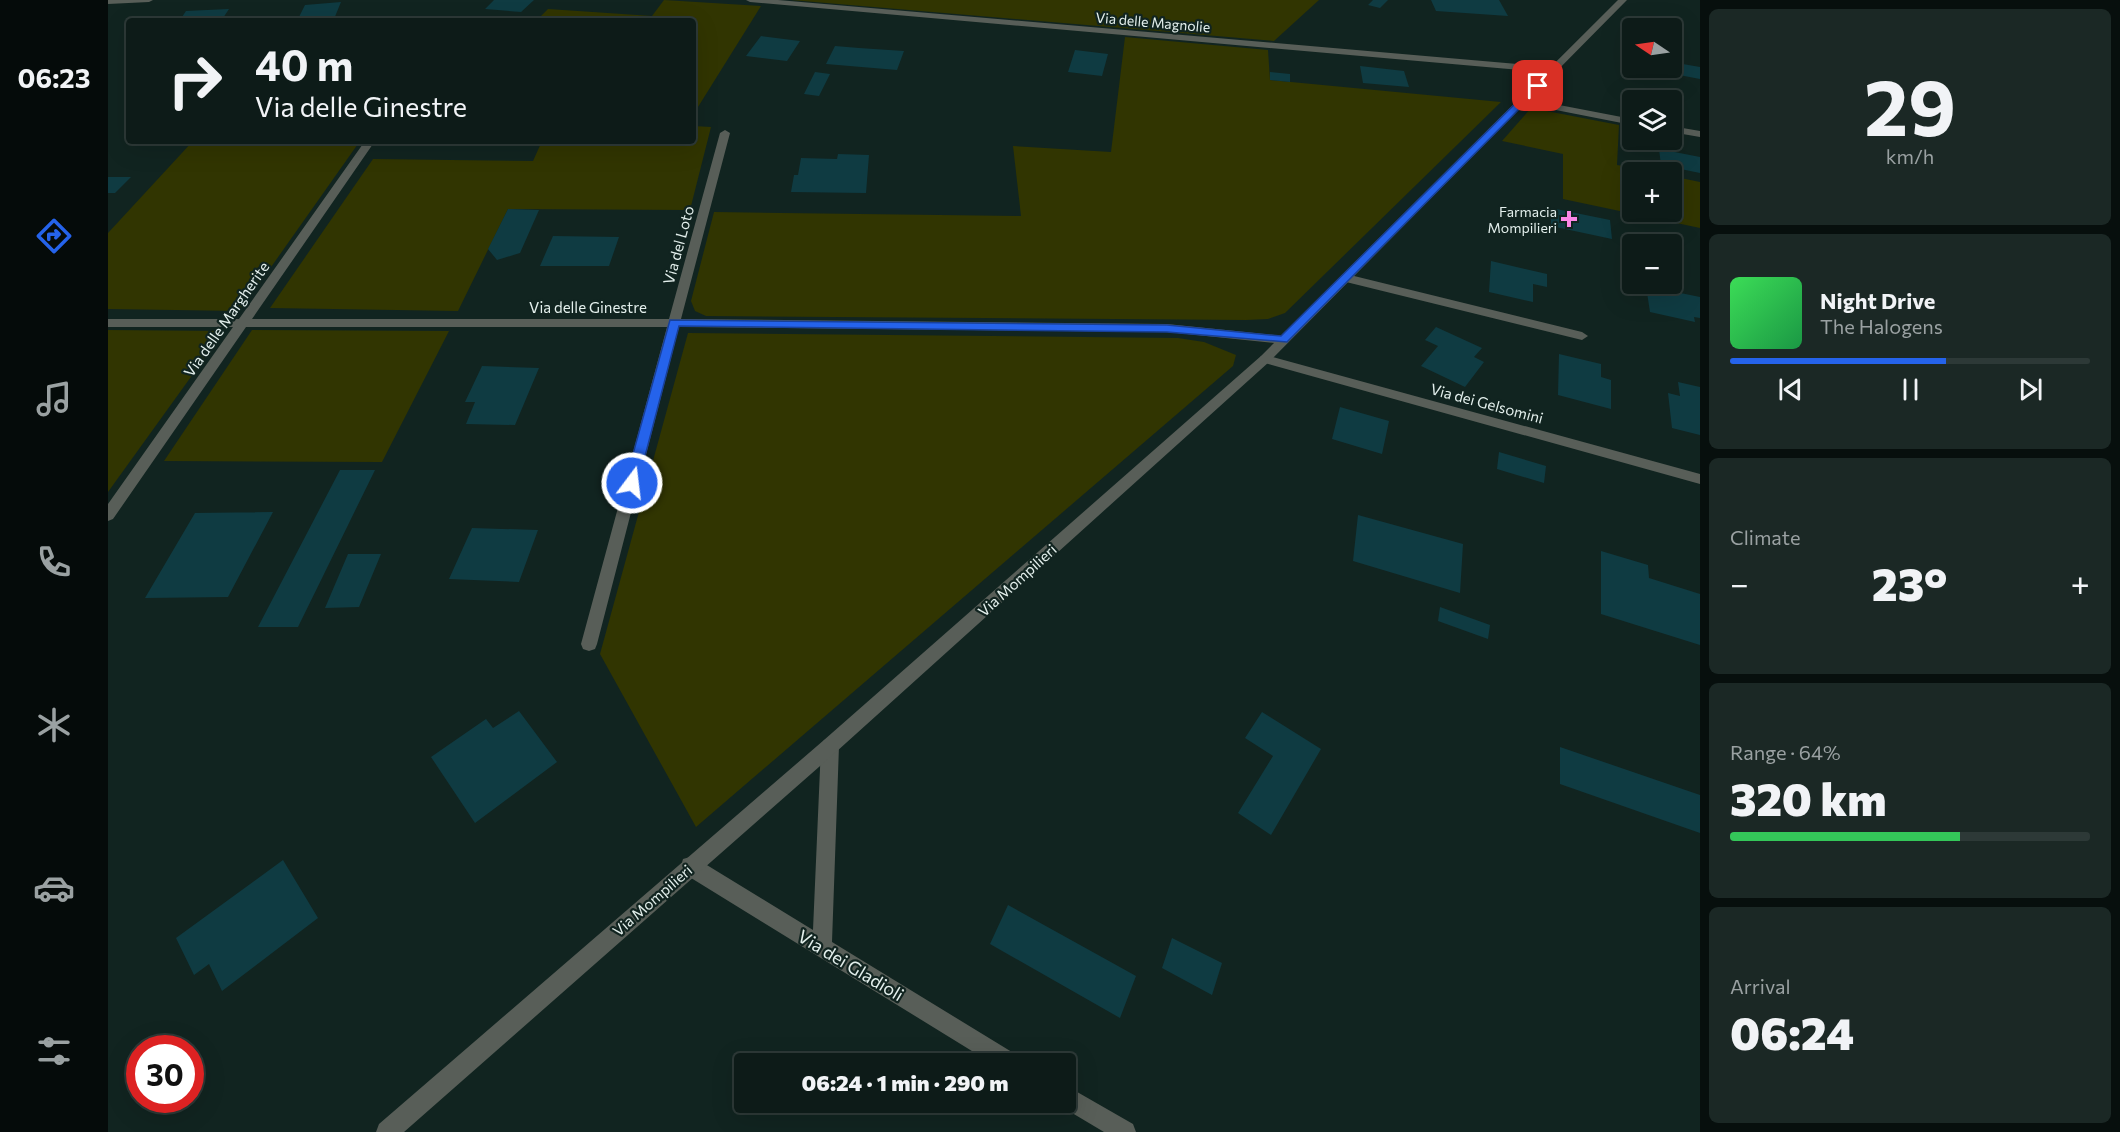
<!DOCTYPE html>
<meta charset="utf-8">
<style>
:root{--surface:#0d1b18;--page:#1b2825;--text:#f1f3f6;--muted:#9aa1a2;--line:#2d3937;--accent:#2563eb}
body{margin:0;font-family:Commissioner,sans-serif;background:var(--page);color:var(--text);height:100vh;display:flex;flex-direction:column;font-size:22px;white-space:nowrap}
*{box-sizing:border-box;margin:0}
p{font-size:20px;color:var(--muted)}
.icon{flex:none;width:33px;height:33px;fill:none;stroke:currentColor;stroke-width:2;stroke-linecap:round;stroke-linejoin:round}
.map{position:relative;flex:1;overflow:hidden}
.panel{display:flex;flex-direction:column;gap:9px;padding:9px;background:#070f0d;width:420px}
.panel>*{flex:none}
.guide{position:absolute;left:18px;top:18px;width:570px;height:126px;border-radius:6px;box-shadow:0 6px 24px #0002,0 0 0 2px var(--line);background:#0d1b18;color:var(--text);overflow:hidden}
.needle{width:39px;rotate:283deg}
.controls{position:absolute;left:1514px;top:18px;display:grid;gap:12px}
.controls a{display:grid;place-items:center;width:60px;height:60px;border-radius:6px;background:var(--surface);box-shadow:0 6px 24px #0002,0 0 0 2px var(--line);font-size:30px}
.speed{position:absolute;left:18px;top:1035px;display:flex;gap:12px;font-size:30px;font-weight:700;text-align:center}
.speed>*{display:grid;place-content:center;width:78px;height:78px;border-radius:50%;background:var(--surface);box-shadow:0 6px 24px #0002,0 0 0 2px var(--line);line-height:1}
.speed .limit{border:9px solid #d22;background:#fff;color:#111}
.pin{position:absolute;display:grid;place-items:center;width:51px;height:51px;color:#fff;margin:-26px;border-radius:12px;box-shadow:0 3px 9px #0006}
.me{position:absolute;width:66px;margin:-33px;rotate:15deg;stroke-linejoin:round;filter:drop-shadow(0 0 4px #0008)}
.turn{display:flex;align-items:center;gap:21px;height:126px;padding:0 30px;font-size:27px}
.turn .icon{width:78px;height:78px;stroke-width:2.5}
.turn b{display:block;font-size:42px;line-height:51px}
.big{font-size:45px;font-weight:800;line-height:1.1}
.panel .card{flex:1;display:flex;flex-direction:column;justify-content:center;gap:9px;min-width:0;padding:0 21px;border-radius:9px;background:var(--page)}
.panel .dial{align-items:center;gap:0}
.dial b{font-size:78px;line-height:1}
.song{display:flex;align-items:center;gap:18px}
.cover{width:72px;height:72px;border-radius:9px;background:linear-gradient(135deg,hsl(130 70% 55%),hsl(140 70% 35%))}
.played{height:6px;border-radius:3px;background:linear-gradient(90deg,var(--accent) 60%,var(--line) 60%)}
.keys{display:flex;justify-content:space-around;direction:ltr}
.heat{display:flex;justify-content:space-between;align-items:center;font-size:33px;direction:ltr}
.charge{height:9px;border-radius:4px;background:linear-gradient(90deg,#34c759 64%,var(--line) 0)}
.trip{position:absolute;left:626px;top:1053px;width:342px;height:60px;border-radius:6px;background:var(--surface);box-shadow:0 6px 24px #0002,0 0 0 2px var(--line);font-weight:800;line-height:60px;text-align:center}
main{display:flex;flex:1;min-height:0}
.menu{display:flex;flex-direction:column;width:108px;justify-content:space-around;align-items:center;background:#050b0a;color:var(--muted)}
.menu .icon{width:42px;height:42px}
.menu .on{color:var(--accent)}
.menu b{font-size:27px;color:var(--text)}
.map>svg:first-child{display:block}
.green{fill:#313501}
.building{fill:#0f3b42}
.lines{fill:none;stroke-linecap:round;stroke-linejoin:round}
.minor{fill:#585e58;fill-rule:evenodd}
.tertiary{fill:#585e58;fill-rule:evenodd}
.route{fill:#2563eb;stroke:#184099;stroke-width:1.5}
.poi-dot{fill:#fb87e6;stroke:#112420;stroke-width:2}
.labels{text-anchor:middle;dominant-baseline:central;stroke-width:4.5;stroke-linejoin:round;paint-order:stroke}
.far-street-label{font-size:14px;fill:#e3efec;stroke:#112420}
.far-poi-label{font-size:14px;fill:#e3efec;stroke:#112420;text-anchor:end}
.street-label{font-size:15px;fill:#e3efec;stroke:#112420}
.near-street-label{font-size:18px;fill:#e3efec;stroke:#112420}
</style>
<main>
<nav class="menu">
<b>06:23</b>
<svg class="icon on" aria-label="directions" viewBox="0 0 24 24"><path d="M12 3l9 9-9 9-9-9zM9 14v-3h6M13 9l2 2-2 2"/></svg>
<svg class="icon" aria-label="music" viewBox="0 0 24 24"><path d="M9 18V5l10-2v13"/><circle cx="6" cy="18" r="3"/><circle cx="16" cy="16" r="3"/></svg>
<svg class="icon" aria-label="phone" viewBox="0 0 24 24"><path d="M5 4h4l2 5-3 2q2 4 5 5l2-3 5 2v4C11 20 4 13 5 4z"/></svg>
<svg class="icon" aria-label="climate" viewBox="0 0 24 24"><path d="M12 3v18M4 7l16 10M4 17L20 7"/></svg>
<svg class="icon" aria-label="car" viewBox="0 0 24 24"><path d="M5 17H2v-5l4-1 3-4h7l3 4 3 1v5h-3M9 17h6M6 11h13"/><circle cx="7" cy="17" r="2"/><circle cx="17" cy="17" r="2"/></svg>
<svg class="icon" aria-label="filters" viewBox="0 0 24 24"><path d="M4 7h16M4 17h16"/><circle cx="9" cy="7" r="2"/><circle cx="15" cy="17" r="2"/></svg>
</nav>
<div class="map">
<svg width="1592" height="1132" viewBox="0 0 1592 1132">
<rect width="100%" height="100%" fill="#112420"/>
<path class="green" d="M 556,0 L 653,6 L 585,115 L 585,21 L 428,21 L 440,9 L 544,16 Z
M 683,0 L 1211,0 L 1166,41 Z
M 1017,37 L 1160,50 L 1162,80 L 1393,102 L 1177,313 L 1160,319 L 1138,320 L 598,316 L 587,311 L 583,301 L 606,212 L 913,216 L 905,146 L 1003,152 Z
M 1423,108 L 1511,125 L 1509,165 L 1546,172 L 1524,172 L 1524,212 L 1563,212 L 1563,176 L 1592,182 L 1592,228 L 1455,199 L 1455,154 L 1394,141 Z
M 585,126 L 603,127 L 582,210 L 400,209 L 350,311 L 162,308 L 265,159 L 425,161 L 434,141 L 585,141 Z
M 85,141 L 252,141 L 132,311 L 0,309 L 0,233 Z
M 0,330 L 116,331 L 0,492 Z
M 144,330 L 341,331 L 274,462 L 56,461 Z
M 580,333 L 1070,338 L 1096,342 L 1128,355 L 1125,366 L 588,827 L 492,654 Z"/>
<path class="building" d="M 386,0 L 426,0 L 413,12 L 377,9 Z
M 1265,0 L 1280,0 L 1272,8 L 1260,5 Z
M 1323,0 L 1391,0 L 1400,16 L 1328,11 Z
M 233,2 L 226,19 L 189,21 L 197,5 Z
M 121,9 L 113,21 L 60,21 L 62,18 L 74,17 L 78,11 Z
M 653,36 L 692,41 L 679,61 L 638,56 Z
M 727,46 L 751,48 L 796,51 L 789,70 L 718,64 Z
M 967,50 L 1000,54 L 994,76 L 960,72 Z
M 1569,63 L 1592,67 L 1592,79 L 1571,75 Z
M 1252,66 L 1296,71 L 1301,87 L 1255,83 Z
M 707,72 L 722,74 L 711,96 L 696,94 Z
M 1162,72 L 1182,74 L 1182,82 L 1162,80 Z
M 1551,149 L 1592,157 L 1592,173 L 1553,165 Z
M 730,154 L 761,155 L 758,193 L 683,192 L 686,175 L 690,175 L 693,158 L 729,159 Z
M 0,177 L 23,177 L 7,193 L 0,193 Z
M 1443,208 L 1502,220 L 1504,239 L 1443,226 Z
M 400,209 L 431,210 L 412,253 L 389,260 L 380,249 Z
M 445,236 L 511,237 L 501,266 L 432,266 Z
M 1383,261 L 1439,274 L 1439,287 L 1425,284 L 1425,302 L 1381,292 Z
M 1538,286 L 1592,297 L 1592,318 L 1586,317 L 1587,322 L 1542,312 Z
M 1328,327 L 1374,348 L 1366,357 L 1376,362 L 1357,387 L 1313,366 L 1330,346 L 1317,340 Z
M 1451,354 L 1493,364 L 1493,377 L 1503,380 L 1503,409 L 1450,395 Z
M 374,366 L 431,368 L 407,425 L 358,424 L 367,402 L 357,402 Z
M 1570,382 L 1592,387 L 1592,435 L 1564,428 L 1560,393 L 1572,396 Z
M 1232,407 L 1281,421 L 1274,454 L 1224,439 Z
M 1391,452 L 1438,466 L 1436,483 L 1389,469 Z
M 232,470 L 267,470 L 190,627 L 150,627 Z
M 165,512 L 120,597 L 37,598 L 87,513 Z
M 1250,515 L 1355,544 L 1352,593 L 1245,561 Z
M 364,528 L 430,530 L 411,582 L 341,579 Z
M 1493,551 L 1540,565 L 1541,578 L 1592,594 L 1592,645 L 1493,614 Z
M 240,554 L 273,554 L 251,607 L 217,608 Z
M 1332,607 L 1382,625 L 1380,639 L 1330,621 Z
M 411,711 L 449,762 L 367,823 L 323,757 L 378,719 L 385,728 Z
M 1154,712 L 1213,749 L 1163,835 L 1130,813 L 1165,756 L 1137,738 Z
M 1452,747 L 1592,795 L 1592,833 L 1452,784 Z
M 175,860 L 210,918 L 114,991 L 101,964 L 86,975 L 68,938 Z
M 900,905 L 1028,976 L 1012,1018 L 882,944 Z
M 1064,938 L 1114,963 L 1104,995 L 1054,968 Z"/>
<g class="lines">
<path class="minor" d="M 0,0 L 45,0 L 41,2 L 0,4 Z
M 638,0 L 670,0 L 1445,67 L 1449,70 L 1445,73 L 642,2 Z
M 1415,98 L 1524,119 L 1524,125 L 1412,103 L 1412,99 Z
M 1563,126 L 1592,131 L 1592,137 L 1563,132 Z
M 617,130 L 622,133 L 573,319 L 1059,324 L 1176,336 L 1182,340 L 1176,344 L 1059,332 L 571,327 L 489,644 L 487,649 L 481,651 L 475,649 L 473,644 L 559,327 L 138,327 L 5,519 L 0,521 L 0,504 L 125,327 L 0,327 L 0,319 L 131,319 L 257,141 L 267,141 L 144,319 L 561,319 L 612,133 Z
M 1238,274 L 1474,332 L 1480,336 L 1474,340 L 1234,281 L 1232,278 Z
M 1157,355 L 1592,474 L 1592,484 L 1153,362 L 1151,359 L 1153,356 Z
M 722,738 L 728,740 L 731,746 L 724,942 L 912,1057 L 915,1064 L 885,1064 L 575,873 L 573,866 L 575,859 L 582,857 L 589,859 L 705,930 L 713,746 L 716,740 Z
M 957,1085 L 1025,1124 L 1028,1132 L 996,1132 L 949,1104 L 957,1102 Z"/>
<path class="tertiary" d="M 1510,0 L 1519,0 L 1161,362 L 728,752 L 296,1132 L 268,1132 L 271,1124 L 716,740 L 1153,356 Z"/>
</g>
<path class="route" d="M 1427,84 L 1434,86 L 1179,342 L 1059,332 L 571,326 L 530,483 L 524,488 L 517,483 L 562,320 L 1059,325 L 1173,336 Z"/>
<path class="poi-dot" d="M1458 210h6v6h6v6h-6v6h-6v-6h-6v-6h6z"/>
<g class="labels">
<g class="far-street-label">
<text transform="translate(1045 22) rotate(5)">Via delle Magnolie</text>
</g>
<g class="far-poi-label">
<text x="1449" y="211">Farmacia<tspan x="1449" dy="16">Mompilieri</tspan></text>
</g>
<g class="street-label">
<text transform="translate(570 245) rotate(-75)">Via del Loto</text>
<text x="480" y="307">Via delle Ginestre</text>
<text transform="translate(118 319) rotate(-55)">Via delle Margherite</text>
<text transform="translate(1379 403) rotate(15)">Via dei Gelsomini</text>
<text transform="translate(909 580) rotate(-42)">Via Mompilieri</text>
<text transform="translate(544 900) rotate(-41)">Via Mompilieri</text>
</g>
<g class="near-street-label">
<text transform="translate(743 965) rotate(31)">Via dei Gladioli</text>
</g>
</g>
</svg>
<div class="controls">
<a><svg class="needle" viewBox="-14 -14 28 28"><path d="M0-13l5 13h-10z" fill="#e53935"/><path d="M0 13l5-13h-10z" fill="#9aa1a2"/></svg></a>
<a><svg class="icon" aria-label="layers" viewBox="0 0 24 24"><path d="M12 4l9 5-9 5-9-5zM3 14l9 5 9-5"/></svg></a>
<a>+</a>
<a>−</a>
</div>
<div class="speed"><div class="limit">30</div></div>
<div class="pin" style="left:1430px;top:86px;background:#d93025"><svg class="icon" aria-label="arrive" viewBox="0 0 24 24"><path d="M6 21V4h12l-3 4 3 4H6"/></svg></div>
<svg class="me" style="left:524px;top:483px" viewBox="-20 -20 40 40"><circle r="17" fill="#2563eb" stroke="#fff" stroke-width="3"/><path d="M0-11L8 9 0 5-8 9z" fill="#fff"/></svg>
<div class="trip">06:24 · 1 min · 290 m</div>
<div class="guide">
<div class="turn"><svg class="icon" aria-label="right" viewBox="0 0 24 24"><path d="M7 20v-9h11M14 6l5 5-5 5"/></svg><div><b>40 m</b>Via delle Ginestre</div></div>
</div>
</div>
<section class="panel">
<div class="card dial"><b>29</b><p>km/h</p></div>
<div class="card">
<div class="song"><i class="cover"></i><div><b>Night Drive</b><p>The Halogens</p></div></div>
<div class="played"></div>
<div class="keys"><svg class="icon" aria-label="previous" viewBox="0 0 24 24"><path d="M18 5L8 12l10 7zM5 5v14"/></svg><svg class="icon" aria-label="pause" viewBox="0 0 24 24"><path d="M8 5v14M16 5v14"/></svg><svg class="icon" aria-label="next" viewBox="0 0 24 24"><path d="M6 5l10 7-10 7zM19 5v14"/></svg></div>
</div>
<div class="card"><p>Climate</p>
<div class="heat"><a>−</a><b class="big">23°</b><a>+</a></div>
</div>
<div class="card"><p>Range · 64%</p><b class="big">320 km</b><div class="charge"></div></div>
<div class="card"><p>Arrival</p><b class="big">06:24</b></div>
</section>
</main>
